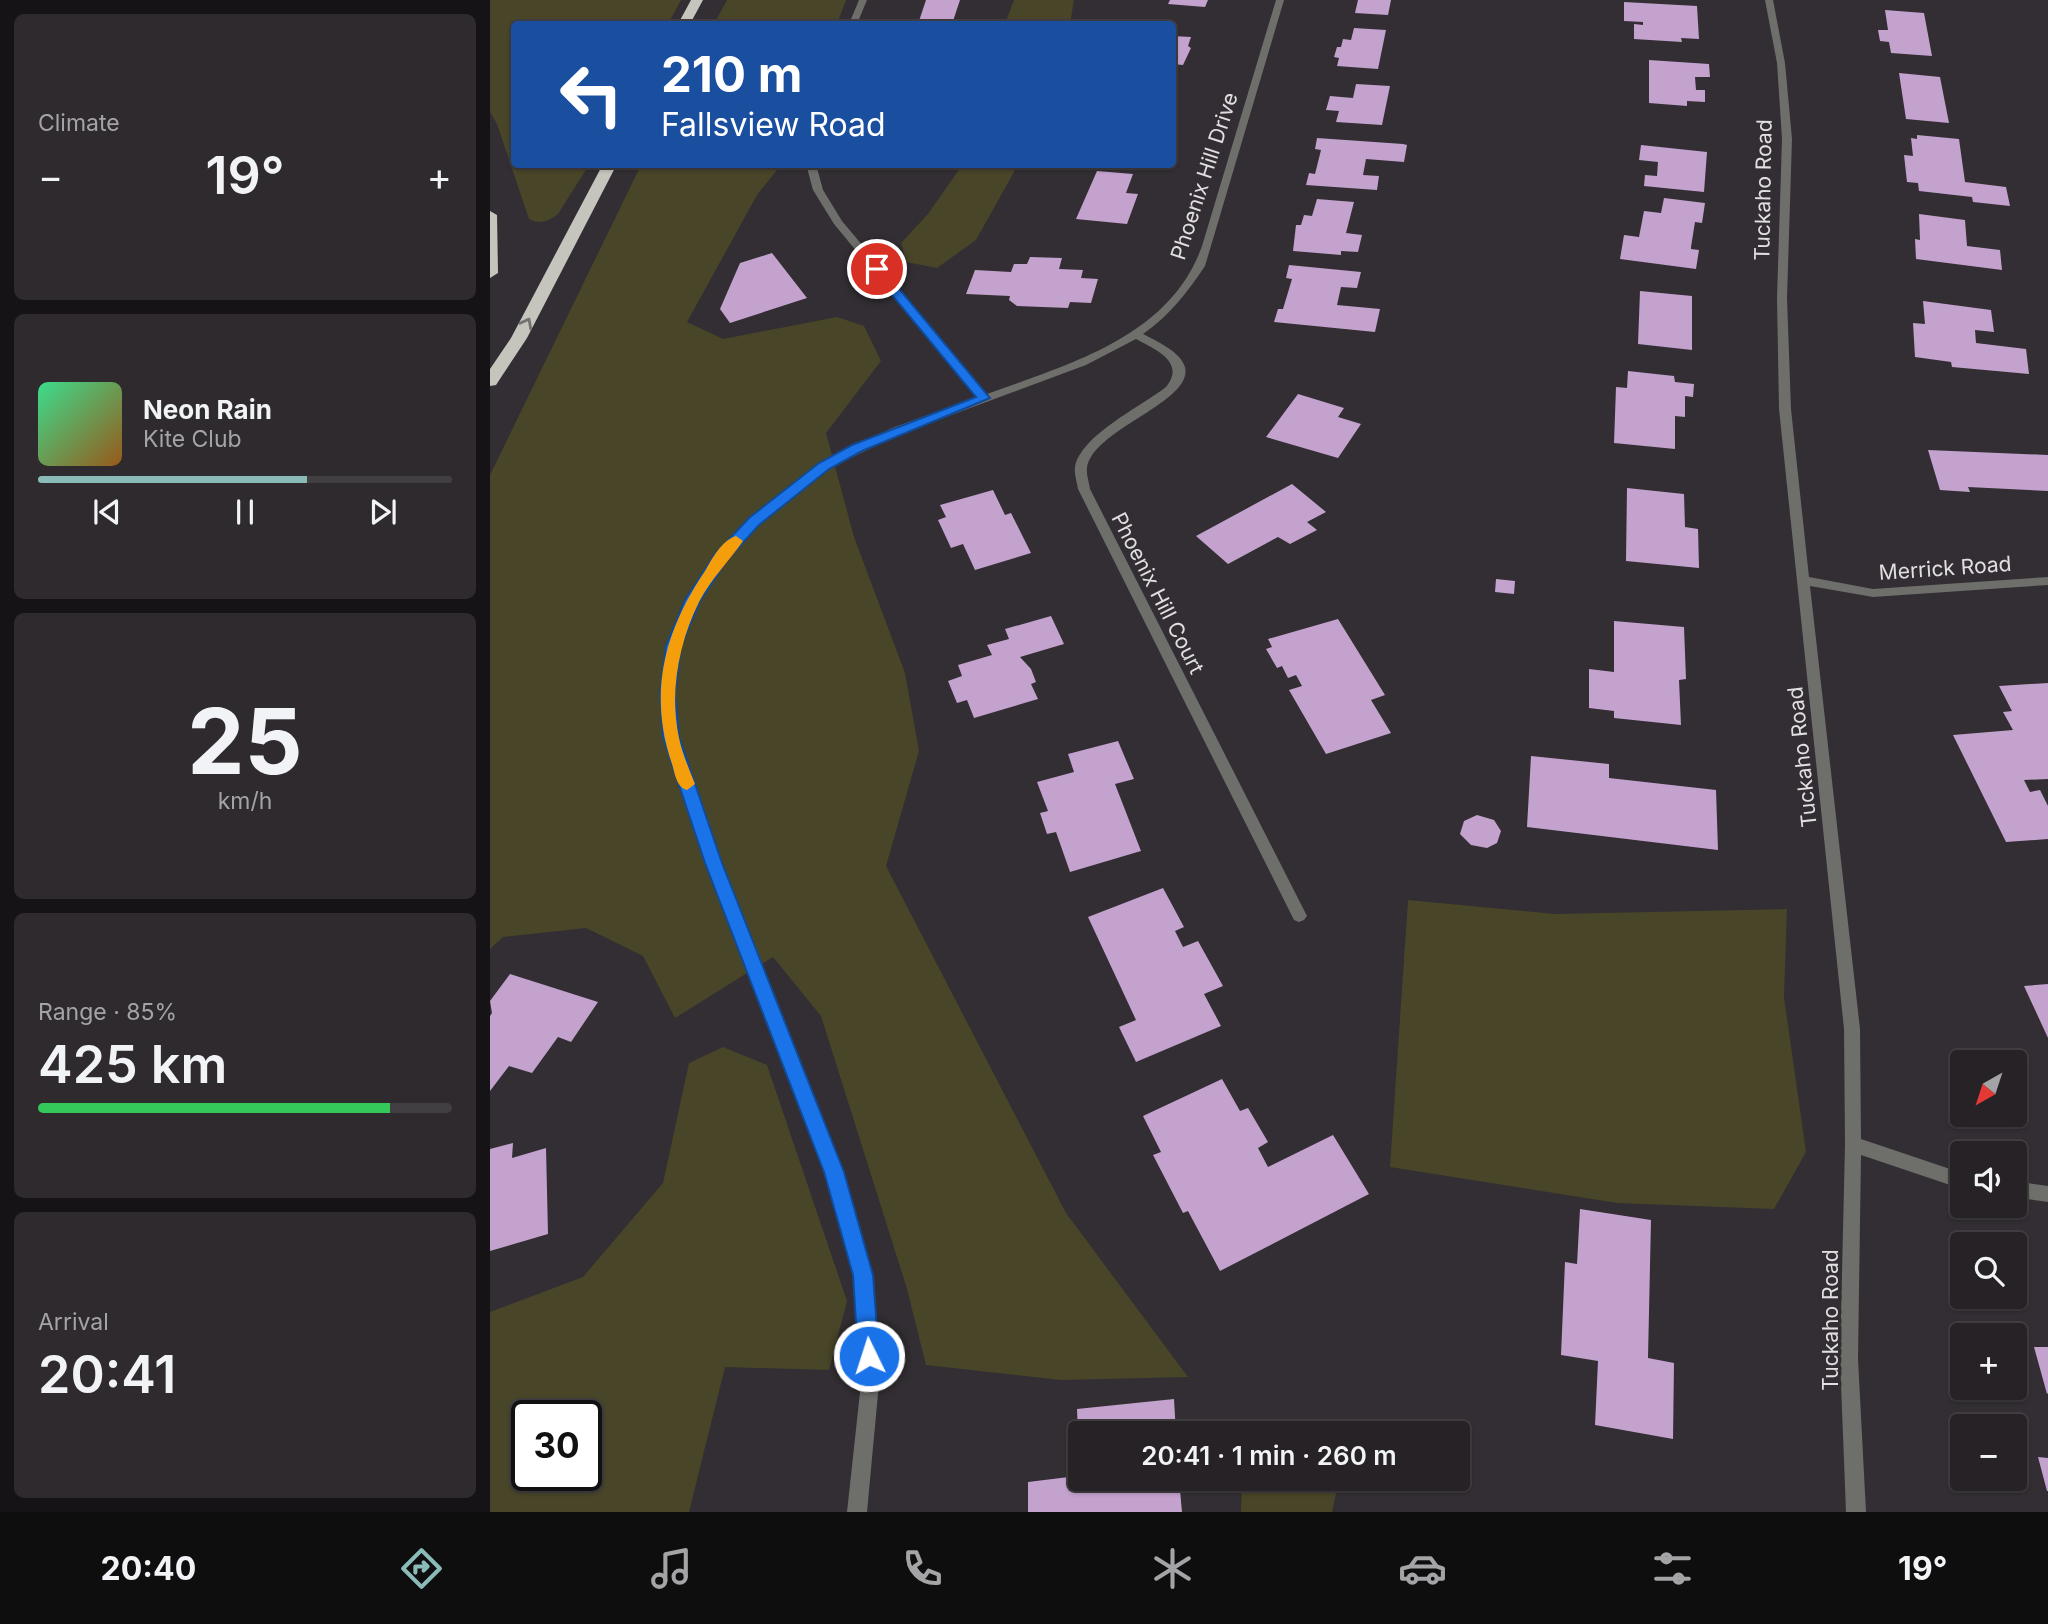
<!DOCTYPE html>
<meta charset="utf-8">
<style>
:root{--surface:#262226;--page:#2e2a2e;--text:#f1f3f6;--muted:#a4a4a7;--line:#423f43;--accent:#8bbbb9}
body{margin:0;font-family:Inter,sans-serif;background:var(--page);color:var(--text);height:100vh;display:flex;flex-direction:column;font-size:26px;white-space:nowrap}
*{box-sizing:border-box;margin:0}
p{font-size:23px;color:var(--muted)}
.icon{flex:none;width:38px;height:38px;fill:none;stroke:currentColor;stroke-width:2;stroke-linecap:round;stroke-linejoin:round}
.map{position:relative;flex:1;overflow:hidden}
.panel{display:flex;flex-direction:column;gap:14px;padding:14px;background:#151315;width:490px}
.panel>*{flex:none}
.guide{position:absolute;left:21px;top:21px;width:665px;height:147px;border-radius:7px;box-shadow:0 2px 5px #0004,0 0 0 2px var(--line);background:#1a4fa0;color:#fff;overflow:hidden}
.needle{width:46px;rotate:219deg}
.tools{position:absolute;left:1460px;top:1050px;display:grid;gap:14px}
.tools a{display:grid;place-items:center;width:77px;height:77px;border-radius:7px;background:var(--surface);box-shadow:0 2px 5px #0004,0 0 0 2px var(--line);font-size:35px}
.speed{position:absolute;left:21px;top:1400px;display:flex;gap:14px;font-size:35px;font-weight:700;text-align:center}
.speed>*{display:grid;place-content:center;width:91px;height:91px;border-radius:50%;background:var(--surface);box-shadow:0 2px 5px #0004,0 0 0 2px var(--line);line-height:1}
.speed .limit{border:4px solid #111;border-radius:10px;background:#fff;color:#111}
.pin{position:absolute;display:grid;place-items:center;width:60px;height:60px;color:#fff;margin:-30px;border:4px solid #fff;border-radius:50%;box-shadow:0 2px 7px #0007}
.me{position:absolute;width:77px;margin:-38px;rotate:356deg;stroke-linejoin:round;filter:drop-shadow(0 0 5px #0008)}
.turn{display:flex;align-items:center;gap:24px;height:147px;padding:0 35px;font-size:32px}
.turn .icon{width:91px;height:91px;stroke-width:2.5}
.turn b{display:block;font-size:49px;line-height:60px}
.big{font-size:52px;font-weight:600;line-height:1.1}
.panel .widget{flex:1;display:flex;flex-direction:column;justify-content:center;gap:10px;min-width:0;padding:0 24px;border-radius:10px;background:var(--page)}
.panel .dial{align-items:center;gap:0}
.dial b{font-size:91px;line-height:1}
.song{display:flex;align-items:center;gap:21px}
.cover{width:84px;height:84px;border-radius:10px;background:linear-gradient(135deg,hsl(150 70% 55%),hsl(30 70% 35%))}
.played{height:7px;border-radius:4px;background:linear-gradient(90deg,var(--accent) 65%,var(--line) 65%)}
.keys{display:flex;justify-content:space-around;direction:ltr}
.heat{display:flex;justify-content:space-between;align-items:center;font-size:38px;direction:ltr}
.charge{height:10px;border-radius:5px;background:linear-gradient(90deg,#34c759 85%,var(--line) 0)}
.trip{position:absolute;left:578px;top:1421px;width:402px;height:70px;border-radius:7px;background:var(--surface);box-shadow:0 2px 5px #0004,0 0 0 2px var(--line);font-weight:600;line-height:70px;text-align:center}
.dock{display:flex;height:112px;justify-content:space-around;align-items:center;background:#0f0e0f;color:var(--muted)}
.dock .icon{width:49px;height:49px}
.dock .current{color:var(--accent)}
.dock b{font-size:32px;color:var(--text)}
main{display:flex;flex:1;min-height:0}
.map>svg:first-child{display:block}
.green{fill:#484528;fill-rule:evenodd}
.building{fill:#c4a2ce}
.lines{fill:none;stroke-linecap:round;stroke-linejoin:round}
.street{fill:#6e6e6b;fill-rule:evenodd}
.highway{fill:#c5c5bd;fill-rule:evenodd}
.oneway{stroke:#747271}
.route{fill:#1a73e8;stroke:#114b97;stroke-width:2}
.slow{fill:#f59e0b}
.labels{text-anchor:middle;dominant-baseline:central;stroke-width:7;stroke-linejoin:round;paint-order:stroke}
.street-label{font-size:21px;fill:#e2dfe2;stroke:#322e33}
</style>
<main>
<section class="panel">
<div class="widget"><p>Climate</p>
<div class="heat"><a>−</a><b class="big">19°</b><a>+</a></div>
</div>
<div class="widget">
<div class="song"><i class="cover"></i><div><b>Neon Rain</b><p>Kite Club</p></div></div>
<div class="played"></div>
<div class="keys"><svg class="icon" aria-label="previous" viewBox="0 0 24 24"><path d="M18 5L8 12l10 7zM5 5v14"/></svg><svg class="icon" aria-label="pause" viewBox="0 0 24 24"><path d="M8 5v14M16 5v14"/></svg><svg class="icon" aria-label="next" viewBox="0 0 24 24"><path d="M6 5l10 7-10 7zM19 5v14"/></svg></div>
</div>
<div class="widget dial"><b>25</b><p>km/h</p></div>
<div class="widget"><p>Range · 85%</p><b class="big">425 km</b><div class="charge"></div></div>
<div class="widget"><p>Arrival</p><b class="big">20:41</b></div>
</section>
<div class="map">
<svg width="1558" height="1512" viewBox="0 0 1558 1512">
<rect width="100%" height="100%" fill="#322e33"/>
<path class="green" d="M 0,0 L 191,0 L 178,24 L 24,24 L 24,164 L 99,165 L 68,214 C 59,221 50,225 39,219 L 7,124 L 0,112 Z
M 237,0 L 356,0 L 347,24 L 224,24 Z
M 524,0 L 584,0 L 580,24 L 515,24 Z
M 473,164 L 525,165 L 524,172 L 486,240 L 447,268 L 416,262 L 411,243 L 438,214 Z
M 151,165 L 291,165 L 267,195 L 197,322 L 233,339 L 347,317 L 374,326 L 391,361 L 336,433 L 364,537 L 415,673 L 429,751 L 396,866 L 576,1213 L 698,1377 L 571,1380 L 436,1365 L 417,1289 L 331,1016 L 283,957 L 185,1018 L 153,956 L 96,928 L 13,937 L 0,949 L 0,475 Z
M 918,900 L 1065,914 L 1297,909 L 1294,997 L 1316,1152 L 1284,1209 L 1127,1203 L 900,1167 Z
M 233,1047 L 277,1065 L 357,1301 L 339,1370 L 235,1367 L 199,1512 L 0,1512 L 0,1312 L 93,1277 L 173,1183 L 199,1063 ZM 37,1416 L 96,1416 L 96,1475 L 37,1475 Z
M 752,1479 L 849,1479 L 842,1512 L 751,1512 Z"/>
<path class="building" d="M 436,0 L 470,0 L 462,24 L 428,24 Z
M 680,0 L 718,0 L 715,7 L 678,4 Z
M 868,0 L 901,0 L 898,15 L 865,13 Z
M 1134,2 L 1207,6 L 1209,39 L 1191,38 L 1192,42 L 1144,39 L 1144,24 L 1153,25 L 1153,22 L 1134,21 Z
M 1395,10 L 1434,13 L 1442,56 L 1401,53 L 1399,42 L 1390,41 L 1388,30 L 1398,30 Z
M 864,28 L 896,30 L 888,69 L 847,66 L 849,58 L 844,57 L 847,47 L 851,47 L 853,39 L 861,40 Z
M 682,36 L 701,37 L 698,46 L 701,48 L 693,65 L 682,64 Z
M 1159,60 L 1219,64 L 1220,77 L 1205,77 L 1206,90 L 1215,90 L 1215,102 L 1197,101 L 1197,106 L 1159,103 Z
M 1409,73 L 1450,77 L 1459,123 L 1416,119 Z
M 866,84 L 900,86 L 892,125 L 846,122 L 849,111 L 836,110 L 840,96 L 863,98 Z
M 1427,135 L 1469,139 L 1475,182 L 1516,187 L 1520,206 L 1483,202 L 1482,197 L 1429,191 L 1428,183 L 1417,182 L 1414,155 L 1423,156 L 1421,138 L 1427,139 Z
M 827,138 L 913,144 L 917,145 L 914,162 L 876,159 L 873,175 L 889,176 L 887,190 L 816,185 L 819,173 L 825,174 L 831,150 L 825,149 Z
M 1151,145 L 1217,152 L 1214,192 L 1154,186 L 1155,175 L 1167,176 L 1168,162 L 1149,160 Z
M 607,171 L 643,174 L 636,193 L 648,194 L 637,224 L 586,219 Z
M 1174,198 L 1215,203 L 1212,223 L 1205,222 L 1201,247 L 1201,249 L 1209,250 L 1206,269 L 1130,259 L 1134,235 L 1149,237 L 1154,211 L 1171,213 Z
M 827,199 L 864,202 L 856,233 L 872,235 L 868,252 L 851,251 L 851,255 L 803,251 L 806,225 L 811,225 L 814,215 L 822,216 Z
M 1429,214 L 1475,220 L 1477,246 L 1510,250 L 1512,270 L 1426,259 L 1425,239 L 1430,240 Z
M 282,253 L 317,298 L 240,323 L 230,309 L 250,263 Z
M 540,257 L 572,258 L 569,269 L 593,270 L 591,278 L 608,279 L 601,303 L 580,302 L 578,308 L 527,306 L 519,300 L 520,296 L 476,294 L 485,270 L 521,272 L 524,264 L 537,264 Z
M 799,265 L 871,272 L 867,288 L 851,287 L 847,305 L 890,309 L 885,332 L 784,322 L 788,309 L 793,309 L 802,279 L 796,278 Z
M 1150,291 L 1202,296 L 1202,350 L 1148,344 Z
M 1433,301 L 1501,310 L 1504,332 L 1485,330 L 1486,343 L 1536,349 L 1539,374 L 1462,367 L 1461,362 L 1425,357 L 1423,323 L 1435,324 Z
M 1138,371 L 1184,376 L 1185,382 L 1204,384 L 1203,397 L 1195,396 L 1195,417 L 1185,416 L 1185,449 L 1124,443 L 1126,387 L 1137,388 Z
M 808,394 L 854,408 L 848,417 L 871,424 L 848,458 L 776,437 Z
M 1438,450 L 1558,455 L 1558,491 L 1478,487 L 1480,492 L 1450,490 Z
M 802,484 L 836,512 L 817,522 L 827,530 L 800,544 L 788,537 L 738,564 L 706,536 Z
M 1137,488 L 1194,494 L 1195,527 L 1208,529 L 1209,568 L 1136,561 Z
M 503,490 L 515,515 L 521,513 L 541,553 L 485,570 L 473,544 L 461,548 L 448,520 L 456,517 L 450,505 Z
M 1006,579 L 1025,581 L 1024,594 L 1005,592 Z
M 561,616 L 574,644 L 530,657 L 541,669 L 546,682 L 541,684 L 548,699 L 484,718 L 477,700 L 467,703 L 458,681 L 472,676 L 468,665 L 502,655 L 497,645 L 519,639 L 515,629 Z
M 848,619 L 895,695 L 881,700 L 901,733 L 836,754 L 799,690 L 812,686 L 806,675 L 798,678 L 792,666 L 787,668 L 776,649 L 782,647 L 778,639 Z
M 1124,621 L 1194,627 L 1196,679 L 1189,680 L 1191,725 L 1124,718 L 1124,711 L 1099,708 L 1099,669 L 1124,672 Z
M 1558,683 L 1558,779 L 1534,780 L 1540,792 L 1550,790 L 1558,806 L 1558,839 L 1516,842 L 1463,735 L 1523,730 L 1513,712 L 1522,711 L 1509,686 Z
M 628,741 L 644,779 L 625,784 L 651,851 L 580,872 L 566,832 L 557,834 L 550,813 L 558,811 L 547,782 L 584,772 L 578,754 Z
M 1041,756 L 1119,764 L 1119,778 L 1226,790 L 1228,850 L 1037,827 Z
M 987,815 L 1004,820 L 1011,831 L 1007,843 L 997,848 L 981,845 L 970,834 L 974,821 Z
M 673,888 L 694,927 L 685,931 L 693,947 L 708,941 L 733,986 L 714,994 L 731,1026 L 646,1062 L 629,1027 L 646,1020 L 598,917 Z
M 20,974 L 108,1002 L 81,1042 L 68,1037 L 42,1073 L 19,1066 L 0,1091 L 0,1016 L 2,1013 L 0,1001 Z
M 1558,984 L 1558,1038 L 1534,986 Z
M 732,1079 L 750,1111 L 758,1108 L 778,1142 L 768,1148 L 778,1167 L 843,1135 L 879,1194 L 730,1271 L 698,1211 L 693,1213 L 663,1155 L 671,1152 L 653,1116 Z
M 23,1143 L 22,1158 L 56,1148 L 58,1234 L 0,1251 L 0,1149 Z
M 1090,1209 L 1161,1220 L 1158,1358 L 1184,1363 L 1183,1439 L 1105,1425 L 1108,1361 L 1071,1355 L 1075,1262 L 1087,1264 Z
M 1544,1347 L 1558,1347 L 1558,1393 L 1557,1394 Z
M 684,1399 L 686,1433 L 588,1433 L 587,1409 Z
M 1548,1457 L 1558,1458 L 1558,1491 L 1557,1491 Z
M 587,1476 L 590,1479 L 689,1479 L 692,1512 L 538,1512 L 538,1482 Z"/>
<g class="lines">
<path class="street" d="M 369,0 L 377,0 L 367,24 L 359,24 Z
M 786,0 L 794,0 L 715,266 C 697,293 680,315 653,334 C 666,341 690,351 695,367 C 704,402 602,429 597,468 C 596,474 599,482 600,489 L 817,916 L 814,920 L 809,922 L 804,920 L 588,489 C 587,482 584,474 585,467 C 591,435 652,406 676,387 C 696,362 666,350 646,339 L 596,365 L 410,434 L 338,469 L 268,525 L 236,559 L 209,601 L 191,646 L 184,693 L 188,737 L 230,863 L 353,1172 L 382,1275 L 389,1383 L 377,1512 L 357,1512 L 371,1383 L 364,1275 L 335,1172 L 216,863 L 174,737 L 170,693 L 177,646 L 197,600 L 228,553 L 260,519 L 330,463 L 402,428 L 487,397 L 344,224 L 323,190 L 316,164 L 326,164 L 333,190 L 352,221 L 497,394 C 579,364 680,337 712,246 Z
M 1275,0 L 1283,0 L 1295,63 L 1302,139 L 1297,298 L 1301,409 L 1319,577 L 1383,589 L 1558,577 L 1558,585 L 1383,597 L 1320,586 L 1370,1029 L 1371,1139 L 1472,1173 L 1472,1189 L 1371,1155 L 1368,1359 L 1376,1512 L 1356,1512 L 1350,1359 L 1355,1144 L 1354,1029 L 1289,409 L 1287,298 L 1292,139 L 1287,63 Z
M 1524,1181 L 1558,1186 L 1558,1202 L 1524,1197 Z"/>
<path class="highway" d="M 201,0 L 213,0 L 200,24 L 188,24 Z
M 113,164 L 127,164 L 37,338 L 6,385 L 0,386 L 0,369 L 21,338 Z
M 0,211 L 7,215 L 8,273 L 0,278 Z"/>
</g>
<defs><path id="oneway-chevron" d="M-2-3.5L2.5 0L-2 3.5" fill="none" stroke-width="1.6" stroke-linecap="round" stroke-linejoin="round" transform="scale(1.75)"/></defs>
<use class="oneway" href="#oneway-chevron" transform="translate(37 323) rotate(-62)"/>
<path class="route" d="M 383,267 L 391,267 L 500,398 L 372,451 L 339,469 L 269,525 L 237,560 L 210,601 L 191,646 L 185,693 L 189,737 L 232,863 L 354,1172 L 383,1275 L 389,1356 L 386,1363 L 379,1366 L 371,1363 L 368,1356 L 363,1275 L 334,1172 L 215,863 L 173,737 L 170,693 L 176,646 L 195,600 L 226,553 L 259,518 L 329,463 L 362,445 L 486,397 L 383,272 Z"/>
<path class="slow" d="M 246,536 L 253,541 C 239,561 221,579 209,602 C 189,642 179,693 189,738 C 192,753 199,769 205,784 L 197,790 C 186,787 185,773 182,764 C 158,693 174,632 215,571 C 222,559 232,540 246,536 Z"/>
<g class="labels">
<g class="street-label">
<text transform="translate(714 176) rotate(-72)">Phoenix Hill Drive</text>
<text transform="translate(1273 190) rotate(-89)">Tuckaho Road</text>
<text transform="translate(1455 568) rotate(-4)">Merrick Road</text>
<text transform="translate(668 593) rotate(63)">Phoenix Hill Court</text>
<text transform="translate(1312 757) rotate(-96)">Tuckaho Road</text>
<text transform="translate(1340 1320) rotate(-90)">Tuckaho Road</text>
</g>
</g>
</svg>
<div class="tools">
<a><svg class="needle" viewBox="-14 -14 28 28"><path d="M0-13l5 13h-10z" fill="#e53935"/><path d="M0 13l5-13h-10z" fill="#a4a4a7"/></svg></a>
<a><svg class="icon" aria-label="sound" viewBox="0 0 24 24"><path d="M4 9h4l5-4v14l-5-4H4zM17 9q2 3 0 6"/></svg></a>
<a><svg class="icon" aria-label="search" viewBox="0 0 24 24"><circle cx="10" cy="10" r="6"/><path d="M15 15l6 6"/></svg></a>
<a>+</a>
<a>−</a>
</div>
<div class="speed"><div class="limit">30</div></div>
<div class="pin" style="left:387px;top:269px;background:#d93025"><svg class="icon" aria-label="arrive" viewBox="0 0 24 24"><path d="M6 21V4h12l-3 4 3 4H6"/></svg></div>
<svg class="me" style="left:379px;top:1356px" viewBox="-20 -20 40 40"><circle r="17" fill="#1a73e8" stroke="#fff" stroke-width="3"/><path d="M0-11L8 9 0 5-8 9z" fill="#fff"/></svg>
<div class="trip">20:41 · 1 min · 260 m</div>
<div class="guide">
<div class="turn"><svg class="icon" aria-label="left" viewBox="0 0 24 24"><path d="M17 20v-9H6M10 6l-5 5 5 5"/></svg><div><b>210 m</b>Fallsview Road</div></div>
</div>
</div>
</main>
<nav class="dock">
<b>20:40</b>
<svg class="icon current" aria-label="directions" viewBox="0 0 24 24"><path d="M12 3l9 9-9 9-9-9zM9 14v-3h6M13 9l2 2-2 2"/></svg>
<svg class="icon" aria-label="music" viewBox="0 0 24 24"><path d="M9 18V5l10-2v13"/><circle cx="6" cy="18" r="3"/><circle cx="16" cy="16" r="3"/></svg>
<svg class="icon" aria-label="phone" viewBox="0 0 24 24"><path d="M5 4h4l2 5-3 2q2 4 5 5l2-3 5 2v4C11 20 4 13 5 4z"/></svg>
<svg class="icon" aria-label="climate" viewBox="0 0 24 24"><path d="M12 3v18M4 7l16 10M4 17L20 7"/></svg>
<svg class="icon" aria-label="car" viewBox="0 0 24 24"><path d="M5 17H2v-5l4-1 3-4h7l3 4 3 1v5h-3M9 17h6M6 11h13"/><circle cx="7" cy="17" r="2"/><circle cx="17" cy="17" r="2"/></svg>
<svg class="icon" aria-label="filters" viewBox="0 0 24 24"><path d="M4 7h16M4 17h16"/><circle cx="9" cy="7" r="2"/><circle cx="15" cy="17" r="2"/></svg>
<b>19°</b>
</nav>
